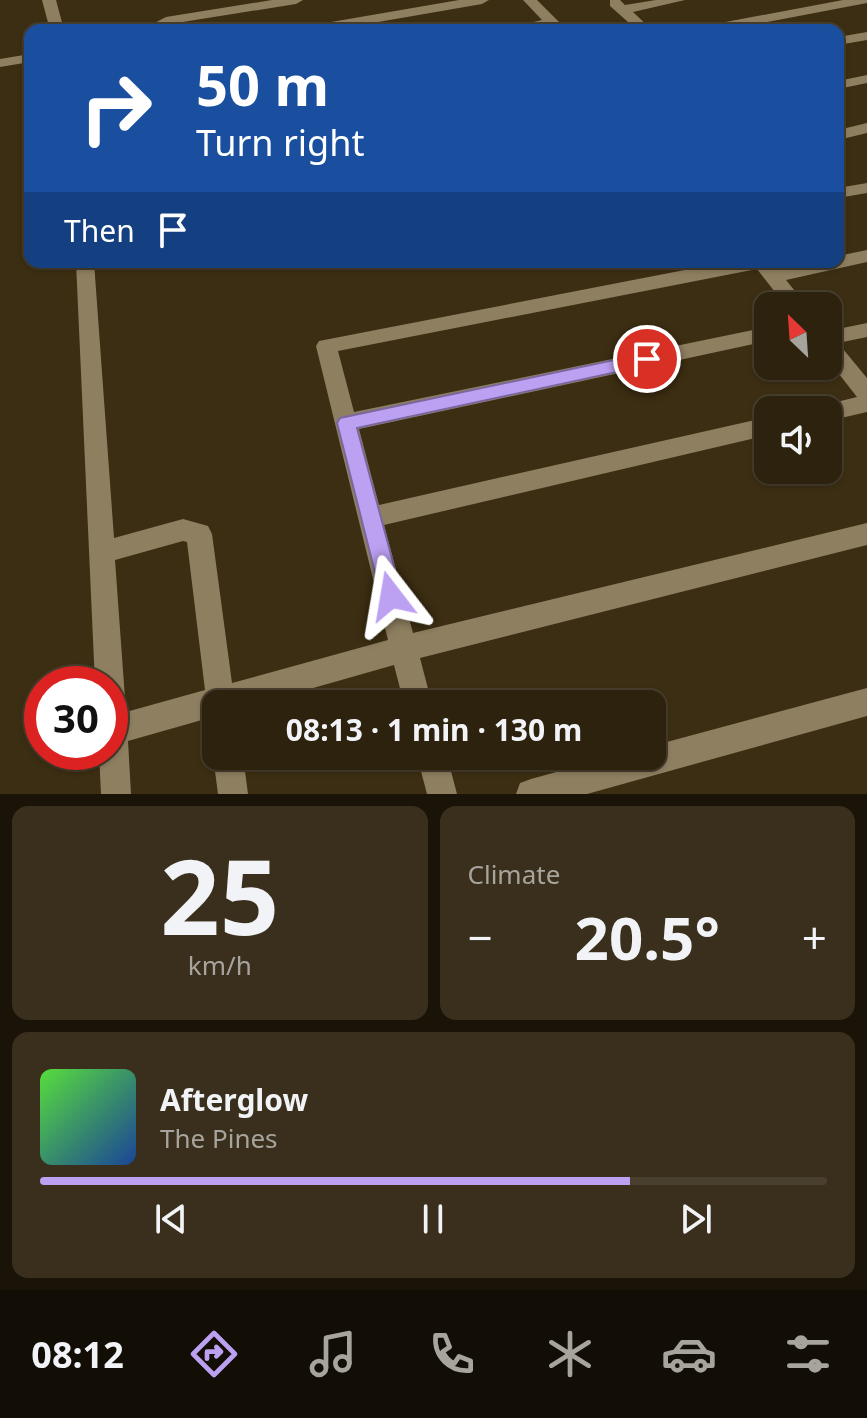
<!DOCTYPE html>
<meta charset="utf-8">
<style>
:root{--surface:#2d220e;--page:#392f1c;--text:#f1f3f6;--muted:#a7a49e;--line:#483f2e;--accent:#bca0f2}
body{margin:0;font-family:"Noto Sans",sans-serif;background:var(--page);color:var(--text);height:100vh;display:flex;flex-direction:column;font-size:30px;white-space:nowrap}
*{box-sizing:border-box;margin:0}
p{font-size:26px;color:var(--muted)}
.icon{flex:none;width:44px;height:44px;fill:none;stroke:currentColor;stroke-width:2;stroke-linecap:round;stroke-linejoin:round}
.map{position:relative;height:794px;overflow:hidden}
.details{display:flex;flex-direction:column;gap:12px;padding:12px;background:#191308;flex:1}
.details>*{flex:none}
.banner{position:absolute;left:24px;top:24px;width:820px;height:244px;border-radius:16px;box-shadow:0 2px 6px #0004,0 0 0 2px var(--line);background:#1a4fa0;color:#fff;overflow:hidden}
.needle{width:52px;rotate:335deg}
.tools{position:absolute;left:754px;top:292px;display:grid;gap:16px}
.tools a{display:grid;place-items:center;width:88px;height:88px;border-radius:16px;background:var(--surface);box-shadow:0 2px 6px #0004,0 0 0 2px var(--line);font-size:40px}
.speed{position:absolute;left:24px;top:666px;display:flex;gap:16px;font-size:40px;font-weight:700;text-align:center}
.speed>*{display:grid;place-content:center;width:104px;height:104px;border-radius:50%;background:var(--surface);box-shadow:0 2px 6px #0004,0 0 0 2px var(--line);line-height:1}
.speed .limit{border:12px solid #d22;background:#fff;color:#111}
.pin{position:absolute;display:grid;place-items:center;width:68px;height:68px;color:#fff;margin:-34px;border:4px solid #fff;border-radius:50%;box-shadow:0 2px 8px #0007}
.me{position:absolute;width:88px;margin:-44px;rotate:346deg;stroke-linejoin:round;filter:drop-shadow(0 0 6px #0008)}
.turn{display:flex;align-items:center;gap:28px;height:168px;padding:0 40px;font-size:36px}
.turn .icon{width:104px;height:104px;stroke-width:2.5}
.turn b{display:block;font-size:56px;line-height:68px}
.then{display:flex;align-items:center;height:76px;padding:0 40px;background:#0003;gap:16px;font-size:30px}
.big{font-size:60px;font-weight:700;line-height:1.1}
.details .tile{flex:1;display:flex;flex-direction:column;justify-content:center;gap:12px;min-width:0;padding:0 28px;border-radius:16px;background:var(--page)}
.details .dial{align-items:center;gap:0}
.dial b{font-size:104px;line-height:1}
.song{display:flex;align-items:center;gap:24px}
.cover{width:96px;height:96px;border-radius:12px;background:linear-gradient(135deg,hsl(110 70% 55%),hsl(220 70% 35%))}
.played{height:8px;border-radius:4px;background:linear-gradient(90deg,var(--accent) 75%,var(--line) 75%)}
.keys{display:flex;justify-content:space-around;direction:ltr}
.heat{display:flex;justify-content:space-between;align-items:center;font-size:44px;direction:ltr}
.details .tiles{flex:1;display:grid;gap:12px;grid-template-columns:1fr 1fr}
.tile:last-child{grid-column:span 2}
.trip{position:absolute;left:202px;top:690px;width:464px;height:80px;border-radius:16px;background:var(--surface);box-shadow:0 2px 6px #0004,0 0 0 2px var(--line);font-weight:700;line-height:80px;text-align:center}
.menu{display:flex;height:128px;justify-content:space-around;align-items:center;background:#120e06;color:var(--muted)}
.menu .icon{width:56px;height:56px}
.menu .active{color:var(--accent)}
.menu b{font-size:36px;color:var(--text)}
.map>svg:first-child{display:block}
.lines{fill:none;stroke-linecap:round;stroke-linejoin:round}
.minor{fill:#8f7f61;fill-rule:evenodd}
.route{fill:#bca0f2;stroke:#7a689d;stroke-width:2}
</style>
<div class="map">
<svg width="867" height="794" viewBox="0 0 867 794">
<rect width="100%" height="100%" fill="#3c2e12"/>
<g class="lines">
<path class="minor" d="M 42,0 L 56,0 L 64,30 L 50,30 Z
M 272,0 L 303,0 L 296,4 L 170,24 L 159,30 L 141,30 L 166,17 Z
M 459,0 L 489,0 L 482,4 L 332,30 L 301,30 L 308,26 Z
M 523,0 L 537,0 L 559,22 L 530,30 L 500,30 L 542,20 Z
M 610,0 L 620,0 L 625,5 L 656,0 L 685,0 L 633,12 L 652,30 L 637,30 L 610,6 Z
M 843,0 L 867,0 L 867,3 L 726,30 L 697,30 L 704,26 Z
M 867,32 L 867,40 L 838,45 L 838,37 Z
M 30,54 L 30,62 L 0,67 L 0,59 Z
M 867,75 L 867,83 L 838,89 L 838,81 Z
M 867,123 L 867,133 L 838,140 L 838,130 Z
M 867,183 L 867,193 L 838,198 L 838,188 Z
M 867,250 L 867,262 L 786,280 L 807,306 L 786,306 L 757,269 L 338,351 L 354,412 L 768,327 L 768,341 L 359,429 L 379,505 L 768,417 L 768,435 L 384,525 L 413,633 L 867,523 L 867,545 L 420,658 L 432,704 L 404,704 L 394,665 L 257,704 L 216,704 L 216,716 L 128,741 L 131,794 L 101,794 L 99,752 L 110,752 L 110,684 L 95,684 L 76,262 L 94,262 L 114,538 L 183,519 L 208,526 L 212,534 L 232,683 L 388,640 L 316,346 L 319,341 L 726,262 L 772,262 L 777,269 L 809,262 L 838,262 L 838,256 ZM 183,541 L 187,542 L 205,690 L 126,712 L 115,560 Z
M 867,323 L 867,337 L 838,343 L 867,378 L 867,412 L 828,421 L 828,410 L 818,410 L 820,406 L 857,397 L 828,360 L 828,331 Z
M 867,688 L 867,716 L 587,794 L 516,794 L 520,783 L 531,779 L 614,756 L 652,756 L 652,746 Z
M 216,749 L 216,756 L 243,756 L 248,794 L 218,794 L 213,756 Z
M 417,756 L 447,756 L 457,794 L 427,794 Z"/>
</g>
<path class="route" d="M 647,353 L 656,359 L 654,364 L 357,428 L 402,596 L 398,604 L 391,607 L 383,604 L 337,423 L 340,418 Z"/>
</svg>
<div class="tools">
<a><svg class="needle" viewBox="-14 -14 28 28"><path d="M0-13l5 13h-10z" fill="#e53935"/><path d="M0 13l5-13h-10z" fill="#a7a49e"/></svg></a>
<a><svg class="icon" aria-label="sound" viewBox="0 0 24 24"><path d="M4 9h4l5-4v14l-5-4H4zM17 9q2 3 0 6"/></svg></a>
</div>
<div class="speed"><div class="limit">30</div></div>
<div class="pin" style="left:647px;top:359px;background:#d93025"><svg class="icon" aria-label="arrive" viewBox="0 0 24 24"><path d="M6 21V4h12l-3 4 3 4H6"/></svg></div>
<svg class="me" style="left:391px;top:596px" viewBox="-20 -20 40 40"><path d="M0-17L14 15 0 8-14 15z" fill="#bca0f2" stroke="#fff" stroke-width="4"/></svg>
<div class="trip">08:13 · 1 min · 130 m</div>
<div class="banner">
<div class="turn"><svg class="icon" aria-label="right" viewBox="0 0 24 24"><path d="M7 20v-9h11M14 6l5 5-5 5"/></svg><div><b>50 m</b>Turn right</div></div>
<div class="then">Then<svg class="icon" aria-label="arrive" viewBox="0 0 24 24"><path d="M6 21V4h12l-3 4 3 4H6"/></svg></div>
</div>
</div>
<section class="details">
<div class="tiles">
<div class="tile dial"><b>25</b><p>km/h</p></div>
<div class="tile"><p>Climate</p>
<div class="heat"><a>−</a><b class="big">20.5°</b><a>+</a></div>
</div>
<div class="tile">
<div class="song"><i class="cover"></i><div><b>Afterglow</b><p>The Pines</p></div></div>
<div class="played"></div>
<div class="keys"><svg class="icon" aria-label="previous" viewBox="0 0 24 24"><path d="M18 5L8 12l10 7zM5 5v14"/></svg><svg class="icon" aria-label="pause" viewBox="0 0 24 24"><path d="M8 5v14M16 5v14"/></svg><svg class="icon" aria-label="next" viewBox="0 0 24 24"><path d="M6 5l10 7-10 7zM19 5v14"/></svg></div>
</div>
</div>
</section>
<nav class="menu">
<b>08:12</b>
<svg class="icon active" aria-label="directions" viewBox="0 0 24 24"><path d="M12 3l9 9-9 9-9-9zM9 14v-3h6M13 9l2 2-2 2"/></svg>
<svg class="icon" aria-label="music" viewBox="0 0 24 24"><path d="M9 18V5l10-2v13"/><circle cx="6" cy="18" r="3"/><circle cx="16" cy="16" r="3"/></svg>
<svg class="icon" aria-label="phone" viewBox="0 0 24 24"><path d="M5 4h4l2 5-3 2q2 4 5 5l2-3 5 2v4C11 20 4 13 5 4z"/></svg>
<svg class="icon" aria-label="climate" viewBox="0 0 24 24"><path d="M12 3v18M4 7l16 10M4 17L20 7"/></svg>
<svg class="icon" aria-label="car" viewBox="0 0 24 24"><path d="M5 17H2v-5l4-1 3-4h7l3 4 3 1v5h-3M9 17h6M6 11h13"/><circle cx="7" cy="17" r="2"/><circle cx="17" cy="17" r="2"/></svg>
<svg class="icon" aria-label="filters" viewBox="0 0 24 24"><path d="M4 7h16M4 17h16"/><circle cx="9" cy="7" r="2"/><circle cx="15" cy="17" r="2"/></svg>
</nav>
